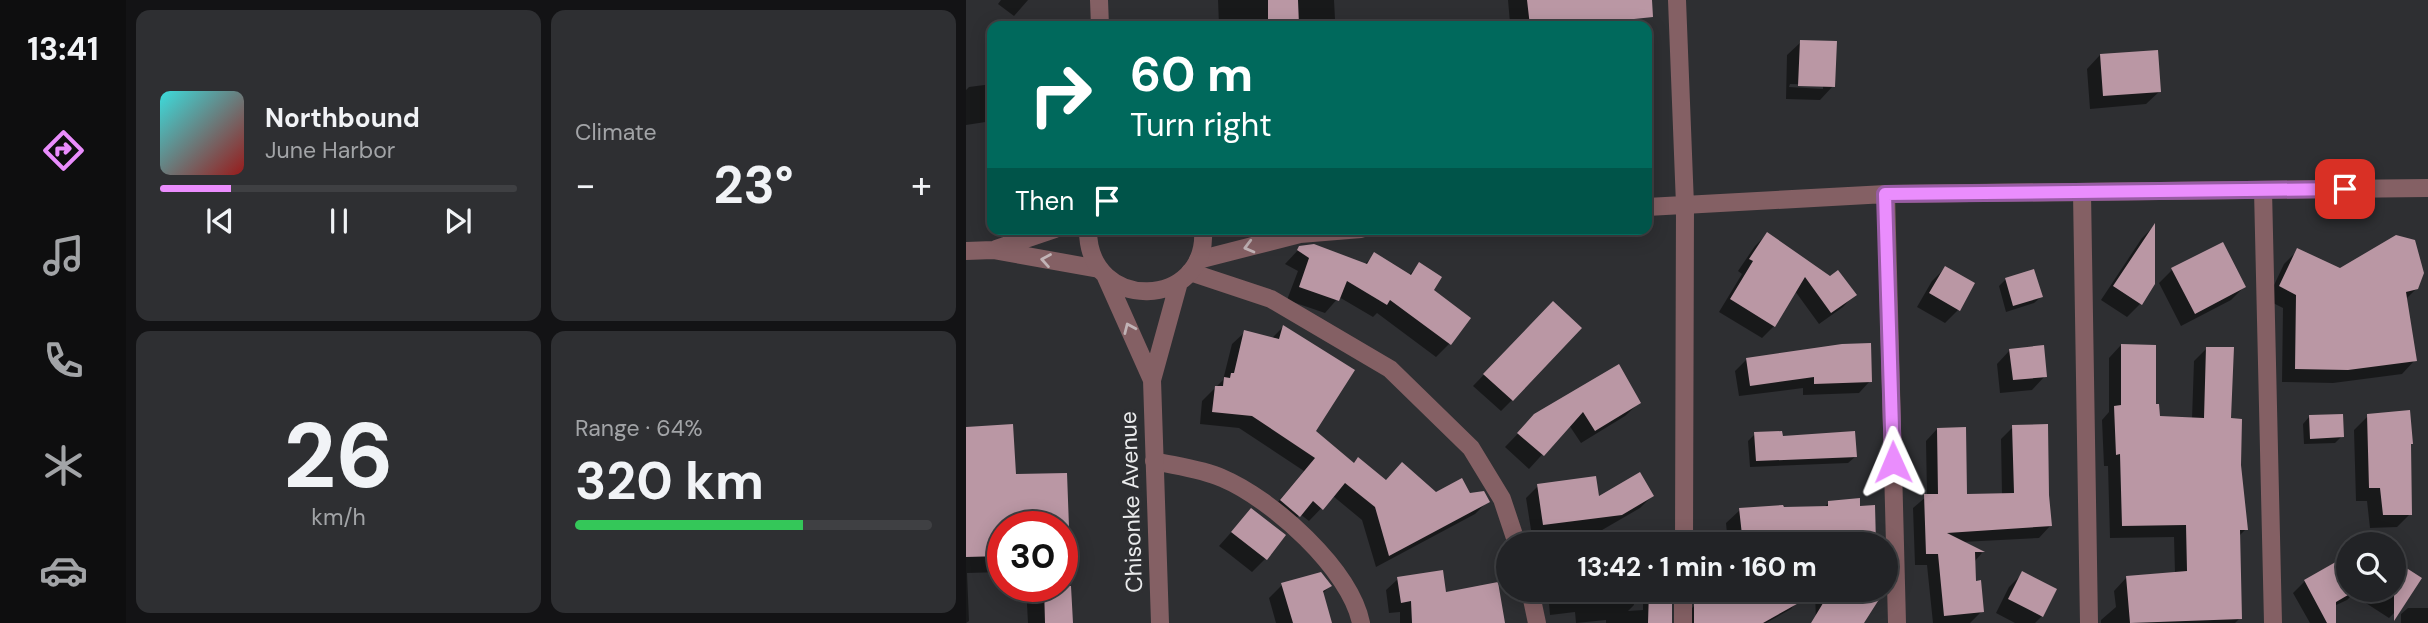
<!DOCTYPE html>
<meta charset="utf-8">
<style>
:root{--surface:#222326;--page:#2e2f32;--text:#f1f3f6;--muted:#a2a4a7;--line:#3f4043;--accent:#ea8dfd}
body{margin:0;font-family:"DM Sans",sans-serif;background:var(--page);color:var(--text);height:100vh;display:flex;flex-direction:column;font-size:26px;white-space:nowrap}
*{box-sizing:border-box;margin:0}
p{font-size:23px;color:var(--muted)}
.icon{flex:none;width:38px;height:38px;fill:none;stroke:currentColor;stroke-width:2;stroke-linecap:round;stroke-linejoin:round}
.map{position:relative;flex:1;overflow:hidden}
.details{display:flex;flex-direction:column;gap:10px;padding:10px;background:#131315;width:840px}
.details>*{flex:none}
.guide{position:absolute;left:21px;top:21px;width:665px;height:214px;border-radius:14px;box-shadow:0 4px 18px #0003,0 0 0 2px var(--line);background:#00695c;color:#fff;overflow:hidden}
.controls{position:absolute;left:1370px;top:532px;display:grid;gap:14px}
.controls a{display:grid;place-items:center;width:70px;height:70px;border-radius:50%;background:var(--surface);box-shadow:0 4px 18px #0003,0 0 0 2px var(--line);font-size:35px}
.speed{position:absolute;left:21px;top:511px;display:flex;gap:14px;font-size:35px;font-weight:700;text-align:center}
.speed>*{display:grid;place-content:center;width:91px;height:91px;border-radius:50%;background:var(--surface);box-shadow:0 4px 18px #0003,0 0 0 2px var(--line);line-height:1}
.speed .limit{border:10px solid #d22;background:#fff;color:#111}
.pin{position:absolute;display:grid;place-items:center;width:60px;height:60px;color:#fff;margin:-30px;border-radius:14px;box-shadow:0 4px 10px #0006}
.me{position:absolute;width:77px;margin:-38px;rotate:359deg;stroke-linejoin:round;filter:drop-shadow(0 0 5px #0008)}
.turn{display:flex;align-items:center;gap:24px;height:147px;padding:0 28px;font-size:32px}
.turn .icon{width:91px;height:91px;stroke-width:2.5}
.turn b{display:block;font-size:49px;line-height:60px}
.then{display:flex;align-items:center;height:66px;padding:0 28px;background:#0003;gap:14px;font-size:26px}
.big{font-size:52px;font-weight:700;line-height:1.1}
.details .card{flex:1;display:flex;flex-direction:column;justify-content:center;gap:10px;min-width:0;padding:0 24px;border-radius:14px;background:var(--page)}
.details .dial{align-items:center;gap:0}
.dial b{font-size:91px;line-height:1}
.song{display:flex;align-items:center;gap:21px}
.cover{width:84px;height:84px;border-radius:10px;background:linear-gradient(135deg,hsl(180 70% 55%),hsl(0 70% 35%))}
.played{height:7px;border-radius:4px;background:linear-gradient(90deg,var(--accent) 20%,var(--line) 20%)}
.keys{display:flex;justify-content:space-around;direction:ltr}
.heat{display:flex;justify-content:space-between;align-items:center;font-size:38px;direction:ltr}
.charge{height:10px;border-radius:5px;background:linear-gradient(90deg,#34c759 64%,var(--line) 0)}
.details .tiles{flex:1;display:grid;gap:10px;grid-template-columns:repeat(2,1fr)}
.trip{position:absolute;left:530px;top:532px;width:402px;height:70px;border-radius:35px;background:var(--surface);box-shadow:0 4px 18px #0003,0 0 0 2px var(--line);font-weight:700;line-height:70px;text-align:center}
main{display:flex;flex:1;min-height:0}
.menu{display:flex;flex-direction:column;width:126px;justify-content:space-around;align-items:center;background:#0e0e0f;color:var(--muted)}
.menu .icon{width:49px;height:49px}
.menu .active{color:var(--accent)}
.menu b{font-size:32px;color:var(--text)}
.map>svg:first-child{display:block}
.shadow{fill:#0007;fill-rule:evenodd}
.building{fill:#ba97a4}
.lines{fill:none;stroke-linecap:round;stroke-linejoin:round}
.minor{stroke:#846064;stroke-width:18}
.tertiary{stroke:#846064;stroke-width:18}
.oneway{stroke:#c1b3b6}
.route-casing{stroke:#985ca4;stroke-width:18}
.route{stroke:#ea8dfd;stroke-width:12}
.labels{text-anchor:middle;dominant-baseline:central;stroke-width:7;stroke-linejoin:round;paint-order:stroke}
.street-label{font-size:23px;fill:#eaebec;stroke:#2e2f32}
</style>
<main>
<nav class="menu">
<b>13:41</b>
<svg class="icon active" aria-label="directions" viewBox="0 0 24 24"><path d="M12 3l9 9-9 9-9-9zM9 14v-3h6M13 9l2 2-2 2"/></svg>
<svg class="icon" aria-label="music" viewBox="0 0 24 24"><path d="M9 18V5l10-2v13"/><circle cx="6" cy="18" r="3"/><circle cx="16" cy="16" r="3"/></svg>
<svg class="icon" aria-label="phone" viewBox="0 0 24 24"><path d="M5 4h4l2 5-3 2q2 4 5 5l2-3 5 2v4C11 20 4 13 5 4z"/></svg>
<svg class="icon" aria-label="climate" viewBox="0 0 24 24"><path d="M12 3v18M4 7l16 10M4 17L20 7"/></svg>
<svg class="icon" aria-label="car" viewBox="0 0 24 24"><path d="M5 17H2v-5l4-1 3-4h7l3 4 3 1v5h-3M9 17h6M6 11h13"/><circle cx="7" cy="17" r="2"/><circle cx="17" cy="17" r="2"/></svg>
</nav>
<section class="details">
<div class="tiles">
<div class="card">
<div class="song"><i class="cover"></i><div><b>Northbound</b><p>June Harbor</p></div></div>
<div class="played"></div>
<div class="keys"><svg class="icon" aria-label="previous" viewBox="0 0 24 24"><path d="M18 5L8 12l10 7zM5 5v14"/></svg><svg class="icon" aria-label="pause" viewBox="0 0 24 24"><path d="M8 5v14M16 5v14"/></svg><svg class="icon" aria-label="next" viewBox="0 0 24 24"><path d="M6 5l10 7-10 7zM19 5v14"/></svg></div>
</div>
<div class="card"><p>Climate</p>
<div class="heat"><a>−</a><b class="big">23°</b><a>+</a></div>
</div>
<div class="card dial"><b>26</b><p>km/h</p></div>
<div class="card"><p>Range · 64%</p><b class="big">320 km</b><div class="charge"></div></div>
</div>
</section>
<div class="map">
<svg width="1462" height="623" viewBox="0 0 1462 623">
<rect width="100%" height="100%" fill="#2e2f32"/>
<path class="shadow" d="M 35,0 L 62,0 L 48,16 L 32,4 Z
M 252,0 L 368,0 L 369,19 L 362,26 L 253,25 Z
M 542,0 L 655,0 L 657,19 L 650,26 L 541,26 L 544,23 Z
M 835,42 L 867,86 L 854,100 L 820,99 L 821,55 ZM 824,84 L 857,85 L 857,89 L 823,87 Z
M 1134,55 L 1194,91 L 1180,104 L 1124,109 L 1121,69 Z
M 26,84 L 26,121 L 0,125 L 0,90 L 3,87 Z
M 1187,227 L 1188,284 L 1174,304 L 1161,317 L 1135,300 L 1176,238 Z
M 801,234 L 888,295 L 877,307 L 853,324 L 829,291 L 808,326 L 796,338 L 753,312 L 776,274 L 772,271 L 789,246 Z
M 334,248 L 398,265 L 409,254 L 443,275 L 453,265 L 466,291 L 503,318 L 483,344 L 470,357 L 411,313 L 407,317 L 373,297 L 359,313 L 321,300 L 332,271 L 319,264 Z
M 1331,251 L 1374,270 L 1451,288 L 1440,299 L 1449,360 L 1436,374 L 1367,383 L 1316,382 L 1317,308 L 1301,300 L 1318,264 Z
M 979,268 L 992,310 L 979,323 L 951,307 L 966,281 Z
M 1206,270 L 1278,287 L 1265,300 L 1215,326 L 1193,283 Z
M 1040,279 L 1075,297 L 1068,303 L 1040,312 L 1033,286 Z
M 587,303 L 546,400 L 535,411 L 507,386 Z
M 317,327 L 348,432 L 388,465 L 419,482 L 470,494 L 503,495 L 522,501 L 509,514 L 410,567 L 396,520 L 367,496 L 343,521 L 334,514 L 320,529 L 302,514 L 338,471 L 273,428 L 234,424 L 236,401 L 257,380 L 266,344 L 279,332 L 305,339 Z
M 1155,345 L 1188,406 L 1192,418 L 1226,419 L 1228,361 L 1241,348 L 1263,420 L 1273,465 L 1280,529 L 1272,537 L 1274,618 L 1269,623 L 1135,623 L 1135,620 L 1150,607 L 1148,591 L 1160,578 L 1209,573 L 1208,537 L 1144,538 L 1142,466 L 1138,466 L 1136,420 L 1143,412 L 1143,358 Z
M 1044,350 L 1079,376 L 1066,390 L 1034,393 L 1031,364 Z
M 781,359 L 904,381 L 893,393 L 837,395 L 837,388 L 773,396 L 769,371 Z
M 673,403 L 659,416 L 615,443 L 603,425 L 563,469 L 539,447 L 570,415 Z
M 1402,416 L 1443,446 L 1444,514 L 1431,527 L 1404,528 L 1401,501 L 1390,501 L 1388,430 Z
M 1343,417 L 1376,436 L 1369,443 L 1338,444 L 1337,424 Z
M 1047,427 L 1081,495 L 1084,526 L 1073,538 L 996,542 L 1016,553 L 1008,562 L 1008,583 L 1016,611 L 1004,623 L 967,623 L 961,565 L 949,565 L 947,508 L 961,496 L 960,441 L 971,429 L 1000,495 L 1036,495 L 1035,439 Z
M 789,434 L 815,438 L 889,457 L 882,463 L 784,467 L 782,441 Z
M 0,438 L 48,476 L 100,475 L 105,623 L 62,623 L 60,586 L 96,586 L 96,527 L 37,527 L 37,572 L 1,573 L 3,621 L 0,623 Z
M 572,486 L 632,499 L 686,496 L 674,508 L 612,544 L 599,544 L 597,532 L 566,536 L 560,498 Z
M 863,503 L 893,507 L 908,537 L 901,544 L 762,544 L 760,523 L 774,510 L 857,508 Z
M 285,510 L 299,559 L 286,572 L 253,546 Z
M 1377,561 L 1382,571 L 1382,590 L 1391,590 L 1381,600 L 1368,606 L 1368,623 L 1344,623 L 1327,593 L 1339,581 Z
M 1428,562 L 1436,605 L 1423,618 L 1389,596 L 1393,590 L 1428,590 Z
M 1057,573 L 1076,616 L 1069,623 L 1049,623 L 1030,613 L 1043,587 Z
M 432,579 L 479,594 L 537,623 L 434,623 L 434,612 L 423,613 L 420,590 Z
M 316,585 L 364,586 L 356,594 L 365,623 L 310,623 L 303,598 Z
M 584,590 L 666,590 L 668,605 L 662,611 L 677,610 L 677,595 L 682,590 L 705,590 L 705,623 L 640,623 L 640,620 L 610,623 L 609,612 L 584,615 L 582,592 Z
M 806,590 L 824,590 L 831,602 L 825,609 L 800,623 L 722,623 L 722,612 L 729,605 L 788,600 Z
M 849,590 L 907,590 L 914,594 L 896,623 L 850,623 Z
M 1442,608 L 1462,608 L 1462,623 L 1435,623 L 1435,614 Z"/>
<path class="building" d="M 302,0 L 332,0 L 333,25 L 302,26 Z
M 561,0 L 686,0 L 687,17 L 630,23 L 630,26 L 564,26 Z
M 834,40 L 871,41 L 869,87 L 832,86 Z
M 1192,50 L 1195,92 L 1137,96 L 1134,54 Z
M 1189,223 L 1189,284 L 1176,305 L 1147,286 Z
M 801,232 L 864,276 L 872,270 L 891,295 L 865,313 L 839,277 L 809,327 L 764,299 L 787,261 L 783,259 Z
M 1430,235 L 1449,240 L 1458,273 L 1452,289 L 1440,292 L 1451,361 L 1382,370 L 1329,369 L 1330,295 L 1313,286 L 1331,248 L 1374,268 Z
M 1257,242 L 1280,287 L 1229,314 L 1205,268 Z
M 348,244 L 401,264 L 408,252 L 445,275 L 453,262 L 476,277 L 468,290 L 505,318 L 485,345 L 424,300 L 421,305 L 381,281 L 373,301 L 333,287 L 343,258 L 331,250 L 333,246 Z
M 979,266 L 1009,283 L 994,311 L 963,293 Z
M 1068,269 L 1077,297 L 1047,306 L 1039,278 Z
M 587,301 L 616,328 L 547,401 L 517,374 Z
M 317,325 L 389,370 L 350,431 L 388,463 L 392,457 L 420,480 L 436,462 L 470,492 L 496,478 L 504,493 L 518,491 L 524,502 L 423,556 L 409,507 L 379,483 L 357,510 L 347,501 L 334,517 L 314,500 L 349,458 L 286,416 L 246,412 L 249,386 L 257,386 L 258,377 L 264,378 L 265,373 L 268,373 L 278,330 L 313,339 Z
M 905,343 L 906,382 L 848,384 L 848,377 L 784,386 L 780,358 L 876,344 Z
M 1155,344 L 1190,345 L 1190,404 L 1193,404 L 1194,416 L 1238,418 L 1240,347 L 1268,347 L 1265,418 L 1276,419 L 1275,465 L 1282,530 L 1274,530 L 1276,619 L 1164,623 L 1160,576 L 1221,571 L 1220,525 L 1156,526 L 1154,454 L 1150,455 L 1148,406 L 1155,405 Z
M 1078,345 L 1081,377 L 1047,380 L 1043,349 Z
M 653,364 L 675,403 L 629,431 L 617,412 L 578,456 L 551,433 L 568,414 Z
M 1444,410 L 1447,444 L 1445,444 L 1446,515 L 1417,515 L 1414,488 L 1403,488 L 1401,414 Z
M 1377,414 L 1378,437 L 1344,439 L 1343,415 Z
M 47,424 L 50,474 L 101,473 L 103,527 L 37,527 L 37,556 L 0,557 L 0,427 Z
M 1082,424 L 1083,495 L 1086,526 L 981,533 L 1019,552 L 1009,552 L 1010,581 L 1015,580 L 1018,612 L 978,616 L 972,554 L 960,554 L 958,494 L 972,494 L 971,428 L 1000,427 L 1001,494 L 1048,493 L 1046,425 Z
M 816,431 L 817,436 L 889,431 L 891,457 L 790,461 L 788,432 Z
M 674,472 L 688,496 L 656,515 L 577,525 L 571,484 L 630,476 L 633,496 Z
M 894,498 L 894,506 L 909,505 L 910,544 L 777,544 L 773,508 L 817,505 L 818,507 L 862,506 L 862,501 Z
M 285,508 L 320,535 L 301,560 L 265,532 Z
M 1382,555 L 1382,595 L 1370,602 L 1370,623 L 1361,623 L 1338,580 Z
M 1428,560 L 1456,578 L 1428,621 Z
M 477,570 L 480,592 L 532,582 L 539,623 L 446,623 L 445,601 L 435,603 L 431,577 Z
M 1056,571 L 1091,589 L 1077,617 L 1042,599 Z
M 355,572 L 366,586 L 357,591 L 366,623 L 327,623 L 315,583 Z
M 78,586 L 105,586 L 107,623 L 79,623 Z
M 683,590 L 706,590 L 706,623 L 682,623 Z
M 803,590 L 856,590 L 797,623 L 728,623 L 728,603 L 788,598 Z
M 865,590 L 919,590 L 898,623 L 845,623 Z"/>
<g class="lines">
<path class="minor" d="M 711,0 L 719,205 L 718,544
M 1297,190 L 1307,623
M 1116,193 L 1123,623
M 920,194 L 931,623
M 681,207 L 920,194 L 1462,188
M 30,249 L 89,229
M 0,251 L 27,250 L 133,269
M 232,260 L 334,234 L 395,229
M 224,272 L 305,299 L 424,369 L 505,448 L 536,499 L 551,544
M 188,461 C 210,466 236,469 256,478 C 306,499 384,569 395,623
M 564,590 L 571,623
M 717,623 L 717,590"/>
<path class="tertiary" d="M 133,0 L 134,26
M 122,229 C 121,314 243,310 237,229
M 140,277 L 186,380
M 194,623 L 186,380 L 213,282"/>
</g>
<defs><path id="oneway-chevron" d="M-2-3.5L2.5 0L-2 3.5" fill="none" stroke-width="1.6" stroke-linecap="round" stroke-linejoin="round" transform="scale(1.75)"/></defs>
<g class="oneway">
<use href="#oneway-chevron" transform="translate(283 247) rotate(165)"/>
<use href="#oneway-chevron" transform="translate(80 260) rotate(-170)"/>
<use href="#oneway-chevron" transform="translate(163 328) rotate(-114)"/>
</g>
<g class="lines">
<defs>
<path id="route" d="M 927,462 L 919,194 L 1379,189"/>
</defs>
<use href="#route" class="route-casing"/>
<use href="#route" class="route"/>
</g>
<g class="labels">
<g class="street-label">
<text transform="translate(165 502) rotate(-92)">Chisonke Avenue</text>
</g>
</g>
</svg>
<div class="controls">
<a><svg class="icon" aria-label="search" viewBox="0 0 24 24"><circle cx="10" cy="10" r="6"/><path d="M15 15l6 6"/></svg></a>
</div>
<div class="speed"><div class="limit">30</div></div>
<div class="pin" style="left:1379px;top:189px;background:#d93025"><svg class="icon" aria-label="arrive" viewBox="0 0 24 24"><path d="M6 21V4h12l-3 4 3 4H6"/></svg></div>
<svg class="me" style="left:927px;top:462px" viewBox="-20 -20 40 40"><path d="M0-17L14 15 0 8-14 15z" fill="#ea8dfd" stroke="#fff" stroke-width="4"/></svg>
<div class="trip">13:42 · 1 min · 160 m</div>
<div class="guide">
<div class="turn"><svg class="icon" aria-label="right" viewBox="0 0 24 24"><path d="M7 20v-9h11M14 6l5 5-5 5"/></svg><div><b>60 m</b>Turn right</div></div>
<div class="then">Then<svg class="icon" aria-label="arrive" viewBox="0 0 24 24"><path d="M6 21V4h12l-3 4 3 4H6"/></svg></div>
</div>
</div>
</main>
